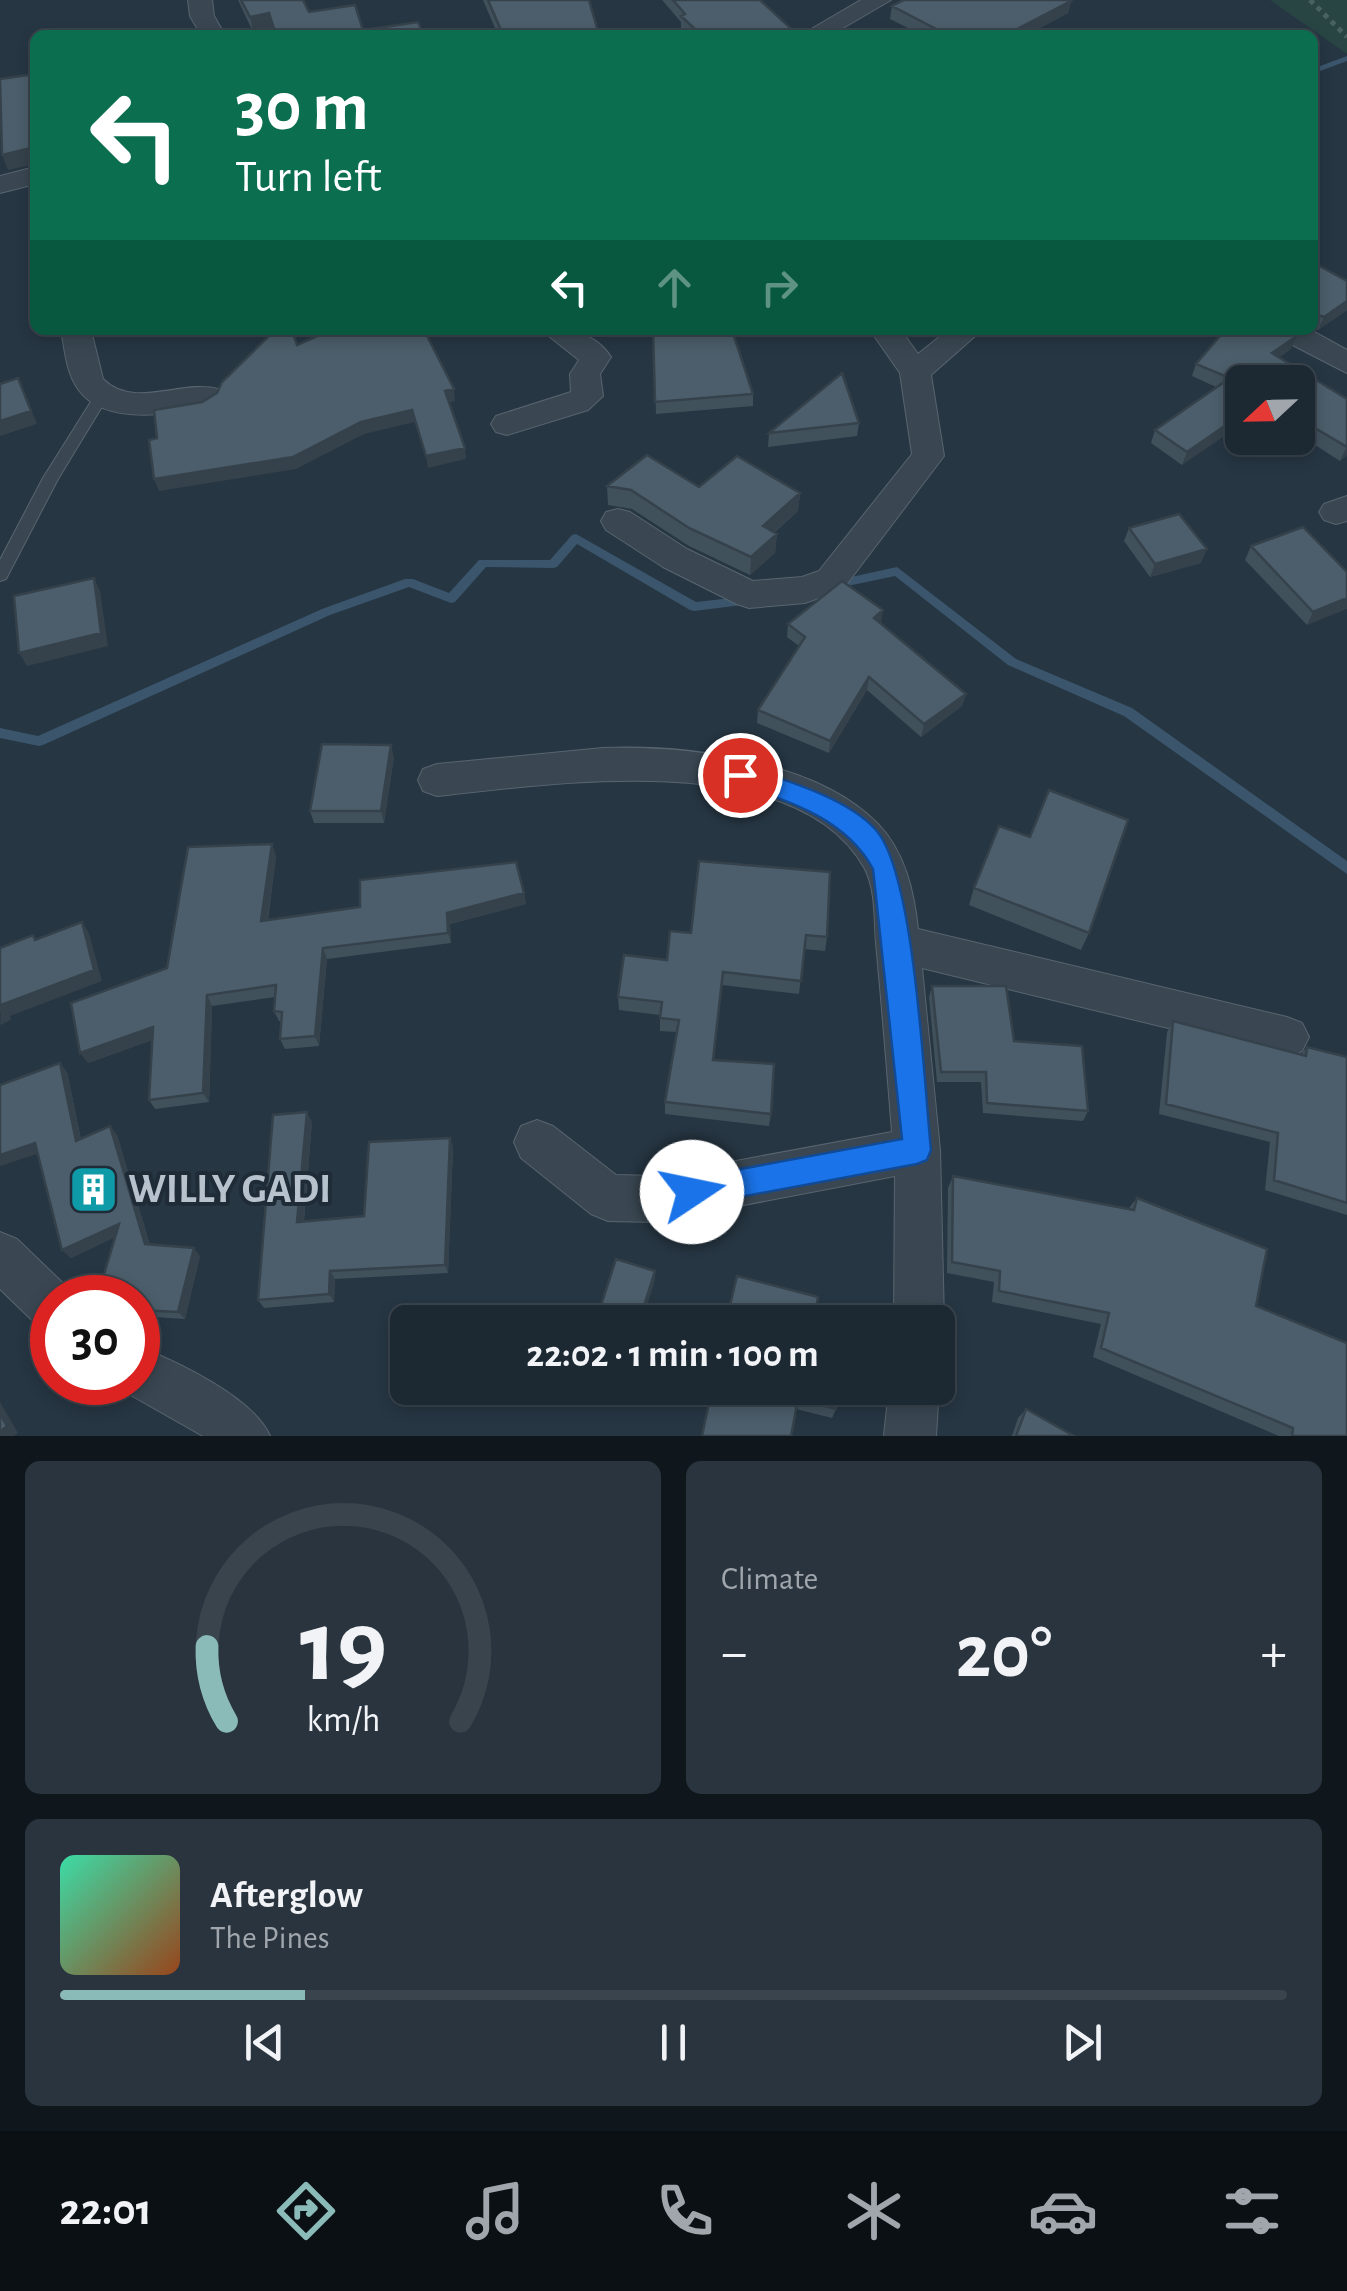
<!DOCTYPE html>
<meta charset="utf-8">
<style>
:root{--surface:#1c2832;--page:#29343e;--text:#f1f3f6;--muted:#a0a6ac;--line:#3a444d;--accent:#8bbbb9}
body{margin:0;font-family:"Alegreya Sans",sans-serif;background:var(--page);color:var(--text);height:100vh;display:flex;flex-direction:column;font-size:38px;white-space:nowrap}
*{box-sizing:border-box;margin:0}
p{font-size:32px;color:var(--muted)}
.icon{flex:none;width:55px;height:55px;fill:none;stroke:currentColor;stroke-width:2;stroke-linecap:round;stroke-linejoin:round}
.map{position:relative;height:1436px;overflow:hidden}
.panel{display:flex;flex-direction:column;gap:25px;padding:25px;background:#0f161c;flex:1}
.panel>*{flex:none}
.top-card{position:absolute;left:30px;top:30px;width:1288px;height:305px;border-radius:15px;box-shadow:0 5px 15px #0003,0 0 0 2px var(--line);background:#0b6e4f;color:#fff;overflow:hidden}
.needle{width:65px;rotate:248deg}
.fabs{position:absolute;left:1225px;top:365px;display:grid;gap:20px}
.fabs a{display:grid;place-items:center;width:90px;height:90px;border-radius:15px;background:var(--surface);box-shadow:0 5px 15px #0003,0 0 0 2px var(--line);font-size:50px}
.speed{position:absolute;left:30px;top:1275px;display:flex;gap:20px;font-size:50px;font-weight:700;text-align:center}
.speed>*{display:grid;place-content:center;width:130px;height:130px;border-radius:50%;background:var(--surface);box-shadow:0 5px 15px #0003,0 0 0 2px var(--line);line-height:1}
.speed .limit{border:15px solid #d22;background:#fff;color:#111}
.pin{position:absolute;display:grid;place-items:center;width:85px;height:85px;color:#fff;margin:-42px;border:5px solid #fff;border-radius:50%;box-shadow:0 2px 10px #0007}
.me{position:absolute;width:110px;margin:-55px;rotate:79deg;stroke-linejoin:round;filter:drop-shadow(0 0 8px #0008)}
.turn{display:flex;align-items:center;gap:35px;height:210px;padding:0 40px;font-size:45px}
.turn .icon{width:130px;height:130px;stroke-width:2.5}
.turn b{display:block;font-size:70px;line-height:85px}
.lanes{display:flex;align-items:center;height:95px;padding:0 40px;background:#0003;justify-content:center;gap:50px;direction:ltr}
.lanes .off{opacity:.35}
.big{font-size:75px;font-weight:700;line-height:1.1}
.panel .card{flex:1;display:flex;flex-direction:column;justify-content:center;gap:15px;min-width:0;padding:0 35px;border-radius:15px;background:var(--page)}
.panel .dial{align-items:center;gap:0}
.dial svg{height:260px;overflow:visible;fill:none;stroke:var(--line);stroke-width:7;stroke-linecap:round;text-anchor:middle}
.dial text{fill:var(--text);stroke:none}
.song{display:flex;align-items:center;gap:30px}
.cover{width:120px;height:120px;border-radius:15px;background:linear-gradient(135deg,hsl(160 70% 55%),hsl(20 70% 35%))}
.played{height:10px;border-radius:5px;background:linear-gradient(90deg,var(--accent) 20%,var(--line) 20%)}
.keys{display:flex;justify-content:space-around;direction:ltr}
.heat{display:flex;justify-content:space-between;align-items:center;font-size:55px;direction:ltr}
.panel .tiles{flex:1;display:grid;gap:25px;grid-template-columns:1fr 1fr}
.card:last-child{grid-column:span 2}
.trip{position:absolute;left:390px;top:1305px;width:565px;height:100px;border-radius:15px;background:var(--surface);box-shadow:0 5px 15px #0003,0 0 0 2px var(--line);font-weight:700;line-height:100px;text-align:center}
.dock{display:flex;height:160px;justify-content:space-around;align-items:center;background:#0b1014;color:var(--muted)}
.dock .icon{width:70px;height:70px}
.dock .active{color:var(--accent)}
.dock b{font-size:45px;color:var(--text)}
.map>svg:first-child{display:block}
.green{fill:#284443}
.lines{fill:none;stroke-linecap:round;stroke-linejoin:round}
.stream{fill:#3b566c;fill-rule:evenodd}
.service-casing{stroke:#586570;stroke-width:2}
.minor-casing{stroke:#586570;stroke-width:2}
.path{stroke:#486161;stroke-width:5;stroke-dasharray:5 5;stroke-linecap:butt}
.service{fill:#3a4752;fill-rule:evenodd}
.minor{fill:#3a4752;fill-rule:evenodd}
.wall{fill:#41515c}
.shaded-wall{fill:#35424b}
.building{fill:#4c5e6b;stroke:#35424b;stroke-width:2.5}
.route{fill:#1a73e8;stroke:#114b97;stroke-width:2.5}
.labels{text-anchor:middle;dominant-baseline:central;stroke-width:8;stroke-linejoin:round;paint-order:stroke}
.near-poi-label{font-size:42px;font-weight:bold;fill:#b7c2cc;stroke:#1f2c38;text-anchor:start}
</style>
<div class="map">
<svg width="1347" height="1436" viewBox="0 0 1347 1436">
<rect width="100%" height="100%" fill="#263643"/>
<path class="green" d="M 1270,0 L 1347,0 L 1347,54 Z"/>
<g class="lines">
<path class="stream" d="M 1347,56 L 1347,61 L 1312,74 L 1312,69 Z
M 576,534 L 696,602 L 750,596 L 756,600 L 750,604 L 694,611 L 690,610 L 577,544 L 557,567 L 553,568 L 486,567 L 455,602 L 451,603 L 409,587 L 330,615 L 43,745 L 39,746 L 0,738 L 0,728 L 38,736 L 322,609 L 405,579 L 413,579 L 449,593 L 479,560 L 550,560 L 572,535 Z
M 897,567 L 1016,659 L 1132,708 L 1347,861 L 1347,874 L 1124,716 L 1008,665 L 895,576 L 833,589 L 827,585 L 833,581 Z"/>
<defs>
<path id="service" d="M 102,390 L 109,395 L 58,479 L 6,579 L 0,581 L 0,560 L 43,478 L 97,392 Z"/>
<path id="minor" d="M 188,0 L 212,0 L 214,16 L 225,35 L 201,35 L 190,16 Z
M 861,0 L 891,0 L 831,35 L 801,35 Z
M 35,167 L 35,184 L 0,193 L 0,176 Z
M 61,330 L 91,330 L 103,379 C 134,410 182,379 218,389 L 223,396 L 218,403 C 180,414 105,428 78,389 C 66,372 65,350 61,330 Z
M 541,330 C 569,330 594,331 611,357 L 600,374 L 603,396 L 588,410 L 507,435 L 496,432 L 491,424 L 496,416 L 571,392 L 570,374 L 579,360 Z
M 870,330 L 901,330 L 918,354 L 948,330 L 982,330 L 931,375 L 944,456 L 843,589 L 805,603 L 749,608 L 737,604 L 663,567 L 606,530 L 601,521 L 606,512 L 618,509 L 630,512 L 687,549 L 753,581 L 802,577 L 819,571 L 912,454 L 900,373 Z
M 1273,330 L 1311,330 L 1347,350 L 1347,373 L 1277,337 Z
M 1347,496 L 1347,521 L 1336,524 L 1324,520 L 1319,512 L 1324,504 Z
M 603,748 C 687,745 816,760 878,824 C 905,852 914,891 918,929 L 1287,1017 L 1302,1023 L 1309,1037 L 1302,1051 L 1287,1057 L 922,968 L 940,1150 L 944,1322 L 938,1337 L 938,1322 L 894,1322 L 895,1176 L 655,1222 L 608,1221 L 591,1214 L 521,1158 L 514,1142 L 521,1126 L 537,1120 L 553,1126 L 616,1175 L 655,1176 L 892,1132 C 887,1069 882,1006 876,943 C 874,920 876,891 865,869 C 797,745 551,784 437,796 L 423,791 L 418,780 L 423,769 L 437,764 Z
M 0,1232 L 17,1239 L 69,1289 L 73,1298 L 52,1298 L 52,1330 L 35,1323 L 0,1289 Z
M 138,1346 C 177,1362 253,1397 270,1436 L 203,1436 L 120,1389 L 118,1382 L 138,1382 Z
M 938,1384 L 939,1388 L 936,1436 L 884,1436 L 889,1388 L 938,1388 Z"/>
</defs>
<use href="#service" class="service-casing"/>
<use href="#minor" class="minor-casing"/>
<path class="path" d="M 1310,0 L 1347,37"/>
<use href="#service" class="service"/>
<use href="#minor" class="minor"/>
</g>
<path class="wall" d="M 238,0 L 303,0 L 309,12 L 363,30 L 424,35 L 275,35 L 272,28 L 253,32 Z
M 483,0 L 589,0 L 599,35 L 498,35 Z
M 662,0 L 761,0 L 798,35 L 688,35 L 681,28 L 681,22 Z
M 1071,1 L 1068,13 L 1027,35 L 908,35 L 918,33 L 890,19 L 892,6 Z
M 1312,262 L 1347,281 L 1347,310 L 1318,330 L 1312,327 Z
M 653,330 L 753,394 L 753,406 L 656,414 Z
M 1291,349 L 1279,357 L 1347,399 L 1347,455 L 1340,461 L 1298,434 L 1298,382 L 1242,382 L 1182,465 L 1151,443 L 1155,430 L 1216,387 L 1192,376 L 1196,364 Z
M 859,423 L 857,436 L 768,447 L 769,433 Z
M 607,486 L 699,487 L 800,493 L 798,511 L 774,533 L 777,534 L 775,553 L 750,575 L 689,546 L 632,509 L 608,505 Z
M 1129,528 L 1201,563 L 1150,577 L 1124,541 Z
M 1251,546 L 1347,572 L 1307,625 L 1245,560 Z
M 881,623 L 966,694 L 962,706 L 921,737 L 867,690 L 829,753 L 757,723 L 758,710 L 799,646 L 787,637 L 788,624 Z
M 394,757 L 384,823 L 314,823 L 310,811 Z
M 276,856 L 268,920 L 524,893 L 526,904 L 450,924 L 451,943 L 327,959 L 319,1046 L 285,1049 L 280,1039 L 281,1022 L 279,1021 L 274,1011 L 275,997 L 212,1006 L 209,1102 L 155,1109 L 149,1100 L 152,1040 L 88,1063 L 167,968 Z
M 830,872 L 827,937 L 825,951 L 804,949 L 799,994 L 722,985 L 714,1060 L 771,1114 L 769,1126 L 665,1114 L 665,1102 L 677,1032 L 660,1031 L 660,1015 L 619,1010 L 618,997 L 667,960 L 691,933 Z
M 974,888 L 1089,933 L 1081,950 L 969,905 Z
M 932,986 L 1014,1041 L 1088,1111 L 1083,1121 L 983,1113 L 981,1082 L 937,1082 L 929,997 Z
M 1173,1021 L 1301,1054 L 1307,1047 L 1347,1057 L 1347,1215 L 1265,1190 L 1270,1142 L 1159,1114 L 1167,1032 Z
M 67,1072 L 81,1139 L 110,1126 L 117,1135 L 150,1245 L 200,1256 L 185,1319 L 138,1316 L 138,1298 L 115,1237 L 71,1258 L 62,1250 L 38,1153 Z
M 312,1122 L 304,1221 L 364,1216 L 453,1147 L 448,1273 L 335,1279 L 334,1302 L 264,1308 L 258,1300 Z
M 953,1176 L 1128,1209 L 1137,1198 L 1256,1306 L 1347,1436 L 1279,1436 L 1093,1357 L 1101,1324 L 992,1302 L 994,1282 L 947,1273 L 948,1188 Z
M 586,1388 L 622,1388 L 619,1399 Z
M 712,1388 L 839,1388 L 836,1409 L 832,1418 Z
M 1026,1409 L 1074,1436 L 1012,1436 L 1018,1418 Z"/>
<path class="shaded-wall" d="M 1071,1 L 1068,13 L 1027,35 L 1006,35 Z
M 269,13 L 272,28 L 253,32 L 250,17 Z
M 35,147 L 35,164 L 8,170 L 2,155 Z
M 1347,301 L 1347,310 L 1318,330 L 1324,317 Z
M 1297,336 L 1291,349 L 1267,366 L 1272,353 Z
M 18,378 L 37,424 L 0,436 L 0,421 Z
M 454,389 L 455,401 L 447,403 L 445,391 Z
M 412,410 L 415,422 L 364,434 L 296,469 L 159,491 L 154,479 L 361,422 Z
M 1242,414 L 1242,424 L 1182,465 L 1187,452 Z
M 1347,447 L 1347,455 L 1340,461 L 1346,448 Z
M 465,448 L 466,459 L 428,468 L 426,456 Z
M 800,493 L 798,511 L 761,544 L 763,526 Z
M 777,534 L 775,553 L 750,575 L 751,557 Z
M 1207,549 L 1201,563 L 1150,577 L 1155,564 Z
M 94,578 L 100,591 L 108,646 L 27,666 L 19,653 Z
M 1347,598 L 1347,609 L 1307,625 L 1313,612 Z
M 883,610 L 881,623 L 874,618 Z
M 869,677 L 867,690 L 829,753 L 830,741 Z
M 966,694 L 962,706 L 921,737 L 924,724 Z
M 391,745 L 394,757 L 384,823 L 381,811 Z
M 272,844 L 276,856 L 266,931 L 261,921 Z
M 524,893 L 526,904 L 450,924 L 451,943 L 448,933 L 447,913 Z
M 82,922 L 89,933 L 102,981 L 10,1016 L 11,1020 L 0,1025 L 1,1005 Z
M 323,948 L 327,959 L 319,1046 L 315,1036 Z
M 207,995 L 212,1006 L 209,1102 L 203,1093 Z
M 153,1027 L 160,1037 L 88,1063 L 80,1053 Z
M 60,1063 L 67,1072 L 83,1150 L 76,1141 Z
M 307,1112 L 312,1122 L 303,1230 L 297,1222 Z
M 110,1126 L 117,1135 L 152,1252 L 145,1244 Z
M 450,1138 L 453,1147 L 448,1273 L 445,1265 Z
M 35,1143 L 43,1152 L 0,1166 L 0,1155 Z
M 119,1224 L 126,1232 L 71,1258 L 62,1250 Z
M 194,1248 L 200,1256 L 185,1319 L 178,1312 Z
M 330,1271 L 335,1279 L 334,1302 L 329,1294 Z
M 655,1271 L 655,1280 L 642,1322 L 639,1322 Z
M 0,1402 L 18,1433 L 14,1436 L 0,1436 Z"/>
<path class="building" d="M 241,0 L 303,0 L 309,12 L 355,5 L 363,30 L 418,22 L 424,35 L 276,35 L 269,13 L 250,17 Z
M 488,0 L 589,0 L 599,35 L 503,35 Z
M 673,0 L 760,0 L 798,35 L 701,35 L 681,16 L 685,14 Z
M 904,0 L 1069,0 L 1071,1 L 1006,35 L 908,35 L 936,29 L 892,6 Z
M 35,74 L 35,147 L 2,155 L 0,79 Z
M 1312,262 L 1347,281 L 1347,301 L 1324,317 L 1312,313 Z
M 275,330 L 292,330 L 297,345 L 331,330 L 424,330 L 454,389 L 445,391 L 465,448 L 426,456 L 412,410 L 361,422 L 293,457 L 154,479 L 149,440 L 157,438 L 154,410 L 202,402 L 217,393 L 222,382 Z
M 653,330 L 732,330 L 753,394 L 655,402 Z
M 1225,330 L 1286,330 L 1297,336 L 1272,353 L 1347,399 L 1347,447 L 1298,418 L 1298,382 L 1242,382 L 1242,414 L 1187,452 L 1155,430 L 1230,378 L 1196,364 Z
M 842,373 L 859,423 L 769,433 Z
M 18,378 L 31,411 L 0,421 L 0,384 Z
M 647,455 L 699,487 L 737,456 L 800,493 L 763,526 L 777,534 L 751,557 L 689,528 L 631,490 L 607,486 Z
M 1179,514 L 1207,549 L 1155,564 L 1129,528 Z
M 1303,527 L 1347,572 L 1347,598 L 1313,612 L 1251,546 Z
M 94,578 L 101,633 L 19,653 L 14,596 Z
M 842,581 L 883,610 L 874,618 L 966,694 L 924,724 L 869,677 L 830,741 L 758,710 L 805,637 L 788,624 Z
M 322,744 L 391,745 L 381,811 L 310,811 Z
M 1049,790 L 1128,820 L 1089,933 L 974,888 L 999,826 L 1030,837 Z
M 272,844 L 261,921 L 360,907 L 360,880 L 516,862 L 524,893 L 447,913 L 448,933 L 323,948 L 315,1036 L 280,1039 L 282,1012 L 274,1011 L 276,985 L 207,995 L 203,1093 L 149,1100 L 153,1027 L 80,1053 L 71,1003 L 167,968 L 188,847 Z
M 699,861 L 830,872 L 827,937 L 806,935 L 801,981 L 723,972 L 713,1060 L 774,1064 L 771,1114 L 665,1102 L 679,1020 L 660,1018 L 662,1002 L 618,997 L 624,955 L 667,960 L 670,931 L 691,933 Z
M 82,922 L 94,970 L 1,1005 L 2,1010 L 0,1011 L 0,948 L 33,935 L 35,940 Z
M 932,986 L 1006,986 L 1014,1041 L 1082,1046 L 1088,1111 L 987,1103 L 986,1072 L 941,1072 Z
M 1173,1021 L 1306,1056 L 1307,1047 L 1347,1057 L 1347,1203 L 1274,1180 L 1278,1133 L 1166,1104 Z
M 60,1063 L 76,1141 L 110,1126 L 145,1244 L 194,1248 L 178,1312 L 138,1310 L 138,1298 L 97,1298 L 119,1224 L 62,1250 L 35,1143 L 0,1155 L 0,1085 Z
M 307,1112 L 297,1222 L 364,1216 L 369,1142 L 450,1138 L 445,1265 L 330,1271 L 329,1294 L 258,1300 L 273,1115 Z
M 953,1176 L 1134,1210 L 1137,1198 L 1267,1249 L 1256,1306 L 1347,1343 L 1347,1436 L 1292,1436 L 1293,1428 L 1101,1348 L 1109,1313 L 999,1291 L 1000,1271 L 952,1262 Z
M 616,1259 L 655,1271 L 639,1322 L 555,1322 L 559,1309 L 596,1321 Z
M 737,1276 L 818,1297 L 814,1322 L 726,1322 Z
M 712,1388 L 839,1388 L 836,1409 L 798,1399 L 791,1436 L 702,1436 Z
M 1026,1409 L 1074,1436 L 1016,1436 Z
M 0,1414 L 7,1426 L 0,1432 Z"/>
<path class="route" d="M 740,765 C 781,779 847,797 876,830 C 915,874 924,1083 931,1150 L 927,1160 L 917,1164 L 692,1206 L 682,1202 L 678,1192 L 682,1182 L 692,1178 L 902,1139 L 873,869 C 845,817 785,800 731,782 L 728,775 L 731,768 Z"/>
<defs>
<symbol id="building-square" viewBox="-11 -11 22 22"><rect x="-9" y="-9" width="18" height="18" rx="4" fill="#0f9aa8" stroke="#1f2c38"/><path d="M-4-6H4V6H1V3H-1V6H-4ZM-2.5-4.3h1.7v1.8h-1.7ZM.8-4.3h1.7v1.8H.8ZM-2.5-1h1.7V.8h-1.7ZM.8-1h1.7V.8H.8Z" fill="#fff"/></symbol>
</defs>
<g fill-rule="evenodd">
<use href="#building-square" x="66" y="1162" width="55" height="55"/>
</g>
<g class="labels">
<g class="near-poi-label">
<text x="128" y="1189">WILLY GADI</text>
</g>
</g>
</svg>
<div class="fabs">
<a><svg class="needle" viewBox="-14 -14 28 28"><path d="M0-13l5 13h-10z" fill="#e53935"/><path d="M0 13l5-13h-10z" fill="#a0a6ac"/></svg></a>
</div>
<div class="speed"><div class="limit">30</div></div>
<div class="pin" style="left:740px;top:775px;background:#d93025"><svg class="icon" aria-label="arrive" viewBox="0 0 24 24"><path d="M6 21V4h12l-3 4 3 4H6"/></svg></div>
<svg class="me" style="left:692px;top:1192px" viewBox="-20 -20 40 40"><circle r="19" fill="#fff"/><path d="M0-13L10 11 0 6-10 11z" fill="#1a73e8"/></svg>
<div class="trip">22:02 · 1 min · 100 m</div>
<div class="top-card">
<div class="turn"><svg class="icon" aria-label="left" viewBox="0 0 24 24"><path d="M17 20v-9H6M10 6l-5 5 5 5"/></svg><div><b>30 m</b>Turn left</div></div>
<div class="lanes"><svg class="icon" aria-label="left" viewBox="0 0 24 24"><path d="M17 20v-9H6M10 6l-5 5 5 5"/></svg><svg class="icon off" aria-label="ahead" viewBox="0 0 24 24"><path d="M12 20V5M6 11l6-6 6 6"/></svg><svg class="icon off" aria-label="right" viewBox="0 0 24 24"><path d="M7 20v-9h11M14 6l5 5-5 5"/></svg></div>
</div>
</div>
<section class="panel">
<div class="tiles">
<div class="card dial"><svg viewBox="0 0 100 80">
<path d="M14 69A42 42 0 1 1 86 69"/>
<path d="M14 69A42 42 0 0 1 8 46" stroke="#8bbbb9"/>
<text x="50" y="56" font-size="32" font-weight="700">19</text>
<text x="50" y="72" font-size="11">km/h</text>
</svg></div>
<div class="card"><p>Climate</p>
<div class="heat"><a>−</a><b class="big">20°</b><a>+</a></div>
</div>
<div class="card">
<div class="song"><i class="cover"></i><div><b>Afterglow</b><p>The Pines</p></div></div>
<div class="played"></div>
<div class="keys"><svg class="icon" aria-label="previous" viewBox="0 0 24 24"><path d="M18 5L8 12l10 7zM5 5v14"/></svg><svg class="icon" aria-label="pause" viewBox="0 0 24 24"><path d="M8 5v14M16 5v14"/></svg><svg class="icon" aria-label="next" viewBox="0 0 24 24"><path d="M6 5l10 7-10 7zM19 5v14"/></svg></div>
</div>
</div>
</section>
<nav class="dock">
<b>22:01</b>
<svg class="icon active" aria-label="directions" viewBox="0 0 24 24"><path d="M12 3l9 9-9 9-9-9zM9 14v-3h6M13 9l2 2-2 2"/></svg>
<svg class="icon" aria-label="music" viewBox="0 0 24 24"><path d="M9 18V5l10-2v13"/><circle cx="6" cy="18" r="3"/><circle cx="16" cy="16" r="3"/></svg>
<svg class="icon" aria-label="phone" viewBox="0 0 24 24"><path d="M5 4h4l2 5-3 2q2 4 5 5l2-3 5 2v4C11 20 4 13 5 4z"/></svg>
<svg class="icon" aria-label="climate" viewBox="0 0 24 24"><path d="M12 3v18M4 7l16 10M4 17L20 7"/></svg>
<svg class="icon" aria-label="car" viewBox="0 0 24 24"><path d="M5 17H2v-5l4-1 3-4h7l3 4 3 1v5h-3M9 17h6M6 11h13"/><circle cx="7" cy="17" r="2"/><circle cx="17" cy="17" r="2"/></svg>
<svg class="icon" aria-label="filters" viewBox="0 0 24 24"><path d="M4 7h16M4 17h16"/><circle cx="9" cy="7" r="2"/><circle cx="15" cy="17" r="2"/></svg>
</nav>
